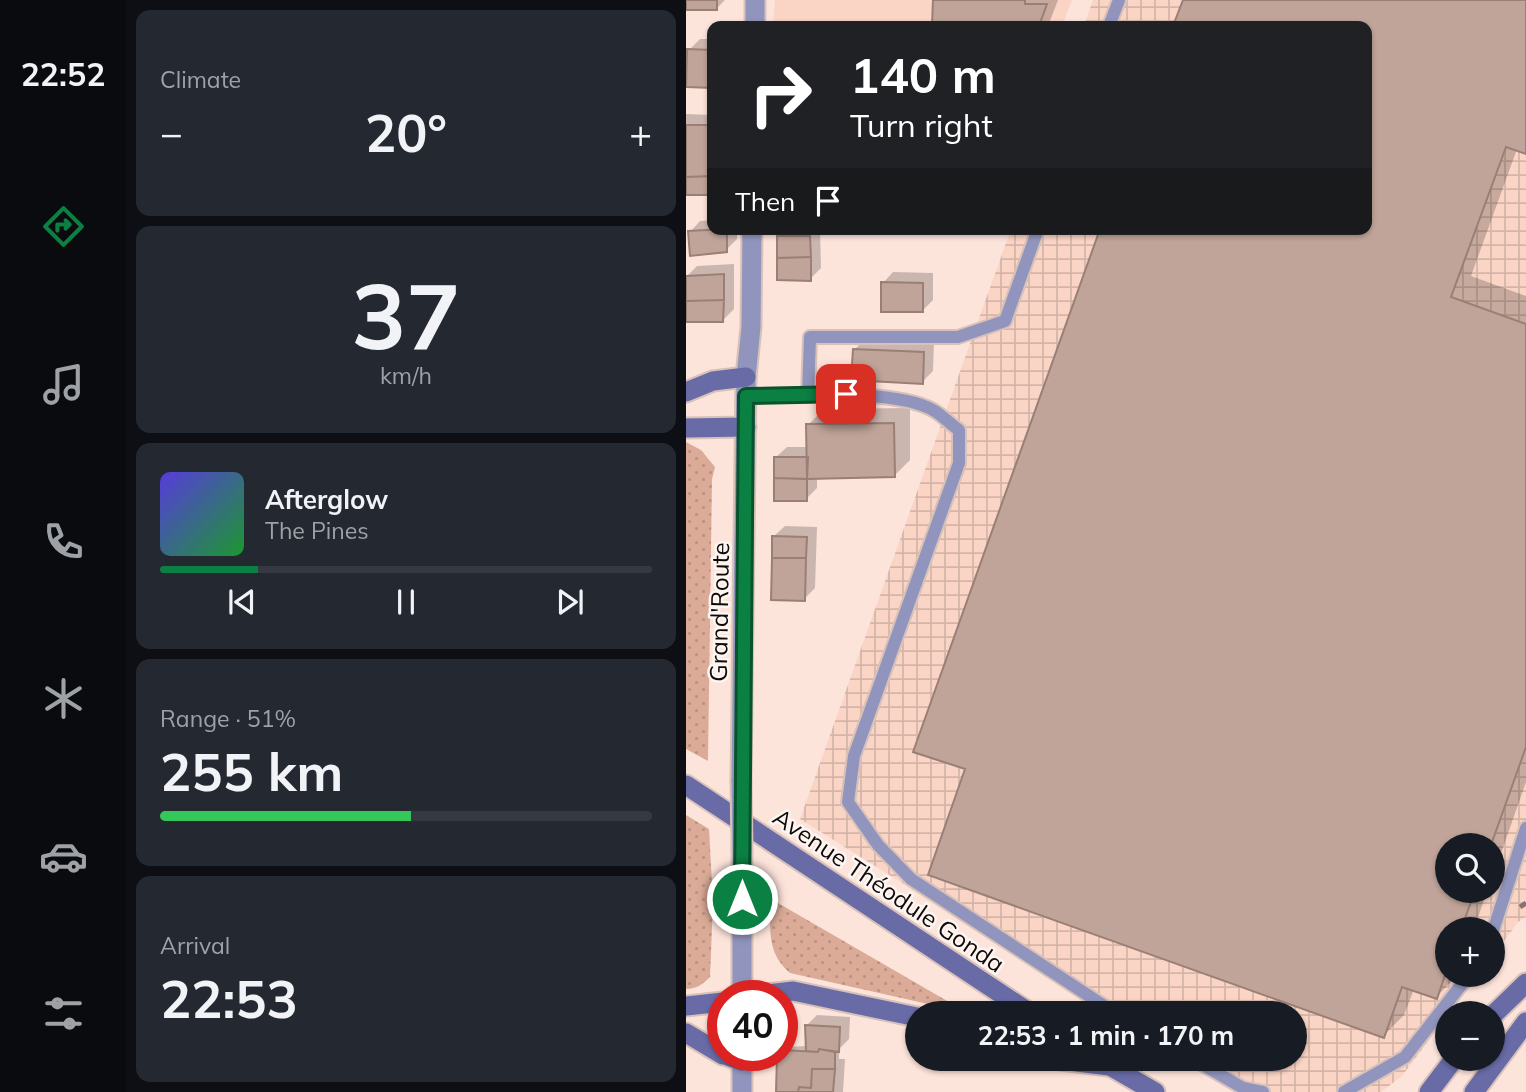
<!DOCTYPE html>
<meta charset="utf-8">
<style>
:root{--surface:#171b24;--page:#242831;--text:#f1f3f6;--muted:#9ea1a6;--line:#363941;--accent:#0b8043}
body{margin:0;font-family:Mulish,sans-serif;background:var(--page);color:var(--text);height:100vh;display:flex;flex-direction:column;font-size:26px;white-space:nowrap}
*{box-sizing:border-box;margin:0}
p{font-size:23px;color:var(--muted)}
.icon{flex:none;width:38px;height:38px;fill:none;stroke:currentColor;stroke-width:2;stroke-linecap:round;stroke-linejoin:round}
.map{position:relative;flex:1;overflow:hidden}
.sheet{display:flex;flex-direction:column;gap:10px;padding:10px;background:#0d0f14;width:560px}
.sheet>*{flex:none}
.guide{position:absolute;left:21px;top:21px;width:665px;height:214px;border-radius:14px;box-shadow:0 2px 5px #0004;background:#202124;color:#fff;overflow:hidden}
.tools{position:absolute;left:749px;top:833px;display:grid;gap:14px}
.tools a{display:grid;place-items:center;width:70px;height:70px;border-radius:50%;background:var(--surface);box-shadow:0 2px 5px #0004;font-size:35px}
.speed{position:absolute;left:21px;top:980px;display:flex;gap:14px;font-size:35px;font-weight:700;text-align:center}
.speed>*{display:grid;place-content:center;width:91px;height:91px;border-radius:50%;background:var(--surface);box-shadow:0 2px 5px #0004;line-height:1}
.speed .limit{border:10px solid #d22;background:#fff;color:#111}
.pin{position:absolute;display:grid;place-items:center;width:60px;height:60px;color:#fff;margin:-30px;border-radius:14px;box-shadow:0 4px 10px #0006}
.me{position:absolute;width:77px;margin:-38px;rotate:0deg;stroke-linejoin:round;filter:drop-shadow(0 0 5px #0008)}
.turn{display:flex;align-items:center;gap:24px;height:147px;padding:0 28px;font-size:32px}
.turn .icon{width:91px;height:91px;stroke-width:2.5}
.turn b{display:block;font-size:49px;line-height:60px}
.then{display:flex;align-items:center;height:66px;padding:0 28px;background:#0003;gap:14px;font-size:26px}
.big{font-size:52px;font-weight:700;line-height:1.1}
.sheet .card{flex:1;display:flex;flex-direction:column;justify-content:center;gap:10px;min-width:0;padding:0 24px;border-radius:14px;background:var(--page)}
.sheet .dial{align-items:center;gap:0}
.dial b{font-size:91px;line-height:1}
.song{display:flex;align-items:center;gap:21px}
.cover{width:84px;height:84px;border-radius:10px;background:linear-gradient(135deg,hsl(250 70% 55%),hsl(130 70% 35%))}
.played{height:7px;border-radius:4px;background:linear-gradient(90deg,var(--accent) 20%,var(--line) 20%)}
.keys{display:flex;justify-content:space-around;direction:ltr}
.heat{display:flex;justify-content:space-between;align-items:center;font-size:38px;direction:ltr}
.charge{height:10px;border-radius:5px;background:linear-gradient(90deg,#34c759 51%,var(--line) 0)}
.trip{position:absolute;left:219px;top:1001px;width:402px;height:70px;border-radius:35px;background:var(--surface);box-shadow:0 2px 5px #0004;font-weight:700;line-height:70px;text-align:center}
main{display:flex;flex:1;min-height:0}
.dock{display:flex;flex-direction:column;width:126px;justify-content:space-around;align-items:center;background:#090b0e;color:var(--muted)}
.dock .icon{width:49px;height:49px}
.dock .active{color:var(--accent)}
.dock b{font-size:32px;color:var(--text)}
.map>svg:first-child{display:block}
.built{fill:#fad4c5}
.industrial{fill:url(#industrial-grid);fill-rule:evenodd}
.grass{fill:url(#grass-dots)}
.shadow{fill:#0003}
.building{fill:#c0a499;stroke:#9a7f75;stroke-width:2}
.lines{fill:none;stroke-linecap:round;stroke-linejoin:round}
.service-casing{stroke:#d7c1b9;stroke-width:16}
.tertiary-casing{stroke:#d7c1b9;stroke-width:23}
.secondary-casing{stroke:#d7c1b9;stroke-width:23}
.service{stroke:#9195bd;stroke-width:12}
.tertiary{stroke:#9195bd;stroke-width:19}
.secondary{stroke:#686ba5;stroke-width:19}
.rail{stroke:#85746e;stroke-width:5;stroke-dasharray:12 12;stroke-linecap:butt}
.tertiary-bridge-casing{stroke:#d7c1b9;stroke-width:23;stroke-linecap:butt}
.tertiary-bridge{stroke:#9195bd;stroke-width:19}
.route-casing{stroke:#07532c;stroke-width:18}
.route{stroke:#0b8043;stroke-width:12}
.labels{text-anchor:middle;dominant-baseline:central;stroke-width:5;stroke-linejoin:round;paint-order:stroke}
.street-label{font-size:24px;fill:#120906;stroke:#fcf6f3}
</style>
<main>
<nav class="dock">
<b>22:52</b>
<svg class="icon active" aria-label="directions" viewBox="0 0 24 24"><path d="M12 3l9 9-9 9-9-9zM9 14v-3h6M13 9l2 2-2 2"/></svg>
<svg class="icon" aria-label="music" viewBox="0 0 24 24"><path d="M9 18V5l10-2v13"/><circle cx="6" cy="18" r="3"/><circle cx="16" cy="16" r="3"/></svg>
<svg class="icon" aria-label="phone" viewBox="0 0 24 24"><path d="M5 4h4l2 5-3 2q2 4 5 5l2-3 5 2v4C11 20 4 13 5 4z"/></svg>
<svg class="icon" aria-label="climate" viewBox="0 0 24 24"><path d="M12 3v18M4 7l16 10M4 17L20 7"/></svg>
<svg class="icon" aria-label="car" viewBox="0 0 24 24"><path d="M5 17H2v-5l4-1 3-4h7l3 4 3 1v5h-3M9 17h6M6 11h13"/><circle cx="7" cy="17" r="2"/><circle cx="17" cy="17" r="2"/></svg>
<svg class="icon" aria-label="filters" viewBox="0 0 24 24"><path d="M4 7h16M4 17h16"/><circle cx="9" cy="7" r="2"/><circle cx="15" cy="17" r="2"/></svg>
</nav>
<section class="sheet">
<div class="card"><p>Climate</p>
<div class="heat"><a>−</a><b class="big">20°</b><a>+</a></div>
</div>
<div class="card dial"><b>37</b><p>km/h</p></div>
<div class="card">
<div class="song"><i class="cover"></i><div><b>Afterglow</b><p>The Pines</p></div></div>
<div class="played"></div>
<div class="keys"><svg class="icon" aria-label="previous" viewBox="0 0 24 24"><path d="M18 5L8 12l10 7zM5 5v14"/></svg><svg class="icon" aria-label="pause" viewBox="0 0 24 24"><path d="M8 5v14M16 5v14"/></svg><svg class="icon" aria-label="next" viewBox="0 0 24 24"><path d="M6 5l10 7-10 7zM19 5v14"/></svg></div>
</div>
<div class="card"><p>Range · 51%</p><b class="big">255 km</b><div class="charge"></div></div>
<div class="card"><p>Arrival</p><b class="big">22:53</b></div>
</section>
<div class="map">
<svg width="840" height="1092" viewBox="0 0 840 1092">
<defs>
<pattern id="industrial-grid" width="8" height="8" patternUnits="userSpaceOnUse" patternTransform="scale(1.75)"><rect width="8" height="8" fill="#fad4c5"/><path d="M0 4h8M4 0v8" fill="none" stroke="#d5b5a8"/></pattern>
<pattern id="grass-dots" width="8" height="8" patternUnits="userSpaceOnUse" patternTransform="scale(1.75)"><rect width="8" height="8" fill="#dbab98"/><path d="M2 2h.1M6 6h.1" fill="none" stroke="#bb9282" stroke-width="1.8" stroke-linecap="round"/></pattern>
</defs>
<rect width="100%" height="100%" fill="#fde4db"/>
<path class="built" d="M 89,0 L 386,0 L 376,26 L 87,26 Z"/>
<path class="industrial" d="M 407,0 L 840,0 L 840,917 L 832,922 L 807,956 L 807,929 L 761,929 L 761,975 L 792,975 L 716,1076 L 695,1092 L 549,1092 L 496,1059 L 609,1059 L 609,1013 L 424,1013 L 114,819 L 325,229 L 681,229 L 681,26 L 398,26 ZM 761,845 L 807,845 L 807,891 L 761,891 Z"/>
<path class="grass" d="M 0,442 L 15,450 L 29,467 L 26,479 L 22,761 L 0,749 Z
M 0,815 L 23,829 L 27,902 L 24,977 C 17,984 11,989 0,989 Z
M 85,899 L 282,1013 L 104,973 C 80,953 84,927 85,899 Z"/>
<path class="shadow" d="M 0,0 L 39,0 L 30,9 L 0,8 Z
M 248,0 L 372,0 L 362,26 L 248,26 Z
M 499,0 L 840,0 L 840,152 L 831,149 L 785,276 L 840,296 L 840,782 L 807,876 L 807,845 L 761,845 L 761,891 L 801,891 L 788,929 L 761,929 L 761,975 L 771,976 L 750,997 L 728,989 L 718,1015 L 697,1036 L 681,229 L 681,26 L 489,26 Z
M 14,39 L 26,39 L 26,86 L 2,86 L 3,50 Z
M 0,114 L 26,115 L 26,193 L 0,193 Z
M 26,220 L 26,229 L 51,229 L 51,239 L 40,250 L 4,232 L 14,221 Z
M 100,229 L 134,229 L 135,268 L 124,279 L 93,237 Z
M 48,264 L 48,309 L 37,320 L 0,320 L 0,277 L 11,266 Z
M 207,272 L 247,273 L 247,300 L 237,310 L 197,283 Z
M 179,339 L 248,342 L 247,371 L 236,382 L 168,350 Z
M 224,408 L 224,460 L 208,476 L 131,477 L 131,488 L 120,499 L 90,457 L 101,447 L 122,447 L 122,425 L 138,409 Z
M 99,526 L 131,527 L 129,588 L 118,599 L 88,536 Z
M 131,1015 L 164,1017 L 163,1039 L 153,1049 L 153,1059 L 159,1059 L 157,1092 L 92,1092 L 96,1047 L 122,1046 L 121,1025 Z"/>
<path class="building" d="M 0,0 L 31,0 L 31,10 L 0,10 Z
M 247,0 L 339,0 L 339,4 L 361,4 L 353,26 L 246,26 Z
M 497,0 L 840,0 L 840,154 L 820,147 L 765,297 L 840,324 L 840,747 L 805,845 L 761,845 L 761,891 L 789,891 L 775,929 L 761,929 L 761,969 L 751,999 L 716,987 L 698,1038 L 242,875 L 279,769 L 227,752 L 414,229 L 681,229 L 681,26 L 487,26 Z
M 1,49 L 26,50 L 26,88 L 0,87 Z
M 0,125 L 26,125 L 26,176 L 0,177 Z
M 26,176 L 26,195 L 0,195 L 0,177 Z
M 41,229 L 41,252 L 4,256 L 2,231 Z
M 91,236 L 124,236 L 125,257 L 91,258 Z
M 125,257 L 125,281 L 91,280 L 91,258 Z
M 38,274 L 38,300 L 0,301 L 0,276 Z
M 195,282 L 237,283 L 237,312 L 195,312 Z
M 38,300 L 37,322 L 0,322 L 0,301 Z
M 167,349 L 238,352 L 237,384 L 165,380 Z
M 208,423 L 209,477 L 121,479 L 120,424 Z
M 88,457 L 122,457 L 121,479 L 88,478 Z
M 88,478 L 121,479 L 121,501 L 88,501 Z
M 86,536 L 121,537 L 120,558 L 86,558 Z
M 86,558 L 120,558 L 119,601 L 85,600 Z
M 119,1025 L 154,1027 L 153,1052 L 133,1049 L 132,1052 L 120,1051 Z
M 133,1049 L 149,1052 L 149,1069 L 126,1069 L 125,1088 L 113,1087 L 112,1092 L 90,1092 L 91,1055 L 96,1055 L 96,1050 L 132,1052 Z
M 126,1069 L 149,1069 L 147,1092 L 112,1092 L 113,1087 L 125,1088 Z"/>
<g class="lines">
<defs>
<path id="service" d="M 423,26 L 433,0
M 60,396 C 106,396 208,388 247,410 C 256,415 264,424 273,430 L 273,463 L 168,756 L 162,802 L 192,845 L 225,879 L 429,1013
M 122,396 L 124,337 L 272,337 L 319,321 L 352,229
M 807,931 L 840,828
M 507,1059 L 557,1088 L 577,1092
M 658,1092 L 719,1057 L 783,975"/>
<path id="tertiary" d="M 69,26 L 69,0
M 55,781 L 60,377 L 65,327 L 66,229
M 56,851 L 56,996
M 56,1055 L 56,1092"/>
<path id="secondary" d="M 0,392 L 27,381 L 60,377
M 0,428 L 60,427
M 0,785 L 344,1013
M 62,996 L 107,991 L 231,1017
M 0,1006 L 37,1002
M 807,1015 L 840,983
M 0,1033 L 37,1055
M 39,1055 L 56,1061
M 367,1059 L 423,1066
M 412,1059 L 469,1092
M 743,1092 L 768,1059
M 788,1092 L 840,1022"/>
</defs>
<use href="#service" class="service-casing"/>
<use href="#tertiary" class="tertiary-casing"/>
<use href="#secondary" class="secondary-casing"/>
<use href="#service" class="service"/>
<use href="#tertiary" class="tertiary"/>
<use href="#secondary" class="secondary"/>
<path class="rail" d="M 834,907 L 840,903"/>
<defs>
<path id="tertiary-bridge" d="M 55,781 L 56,851"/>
</defs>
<use href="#tertiary-bridge" class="tertiary-bridge-casing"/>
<use href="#tertiary-bridge" class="tertiary-bridge"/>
</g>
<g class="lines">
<defs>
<path id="route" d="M 56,899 L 60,396 L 160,394"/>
</defs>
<use href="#route" class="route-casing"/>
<use href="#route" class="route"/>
</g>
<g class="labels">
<g class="street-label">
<text transform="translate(33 612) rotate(-89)">Grand'Route</text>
<text transform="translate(203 890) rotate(34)">Avenue Théodule Gonda</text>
</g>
</g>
</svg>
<div class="tools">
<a><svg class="icon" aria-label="search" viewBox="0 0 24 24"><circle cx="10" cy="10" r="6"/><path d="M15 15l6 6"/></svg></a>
<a>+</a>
<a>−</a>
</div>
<div class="speed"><div class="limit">40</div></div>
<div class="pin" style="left:160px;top:394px;background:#d93025"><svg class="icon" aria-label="arrive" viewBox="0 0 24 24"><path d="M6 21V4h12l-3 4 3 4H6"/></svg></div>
<svg class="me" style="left:56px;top:899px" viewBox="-20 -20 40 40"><circle r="17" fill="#0b8043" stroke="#fff" stroke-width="3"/><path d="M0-11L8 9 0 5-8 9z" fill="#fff"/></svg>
<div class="trip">22:53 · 1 min · 170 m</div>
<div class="guide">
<div class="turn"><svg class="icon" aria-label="right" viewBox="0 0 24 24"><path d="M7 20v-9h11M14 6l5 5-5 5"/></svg><div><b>140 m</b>Turn right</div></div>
<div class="then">Then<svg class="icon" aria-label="arrive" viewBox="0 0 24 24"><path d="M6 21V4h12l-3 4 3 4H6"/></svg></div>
</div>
</div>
</main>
